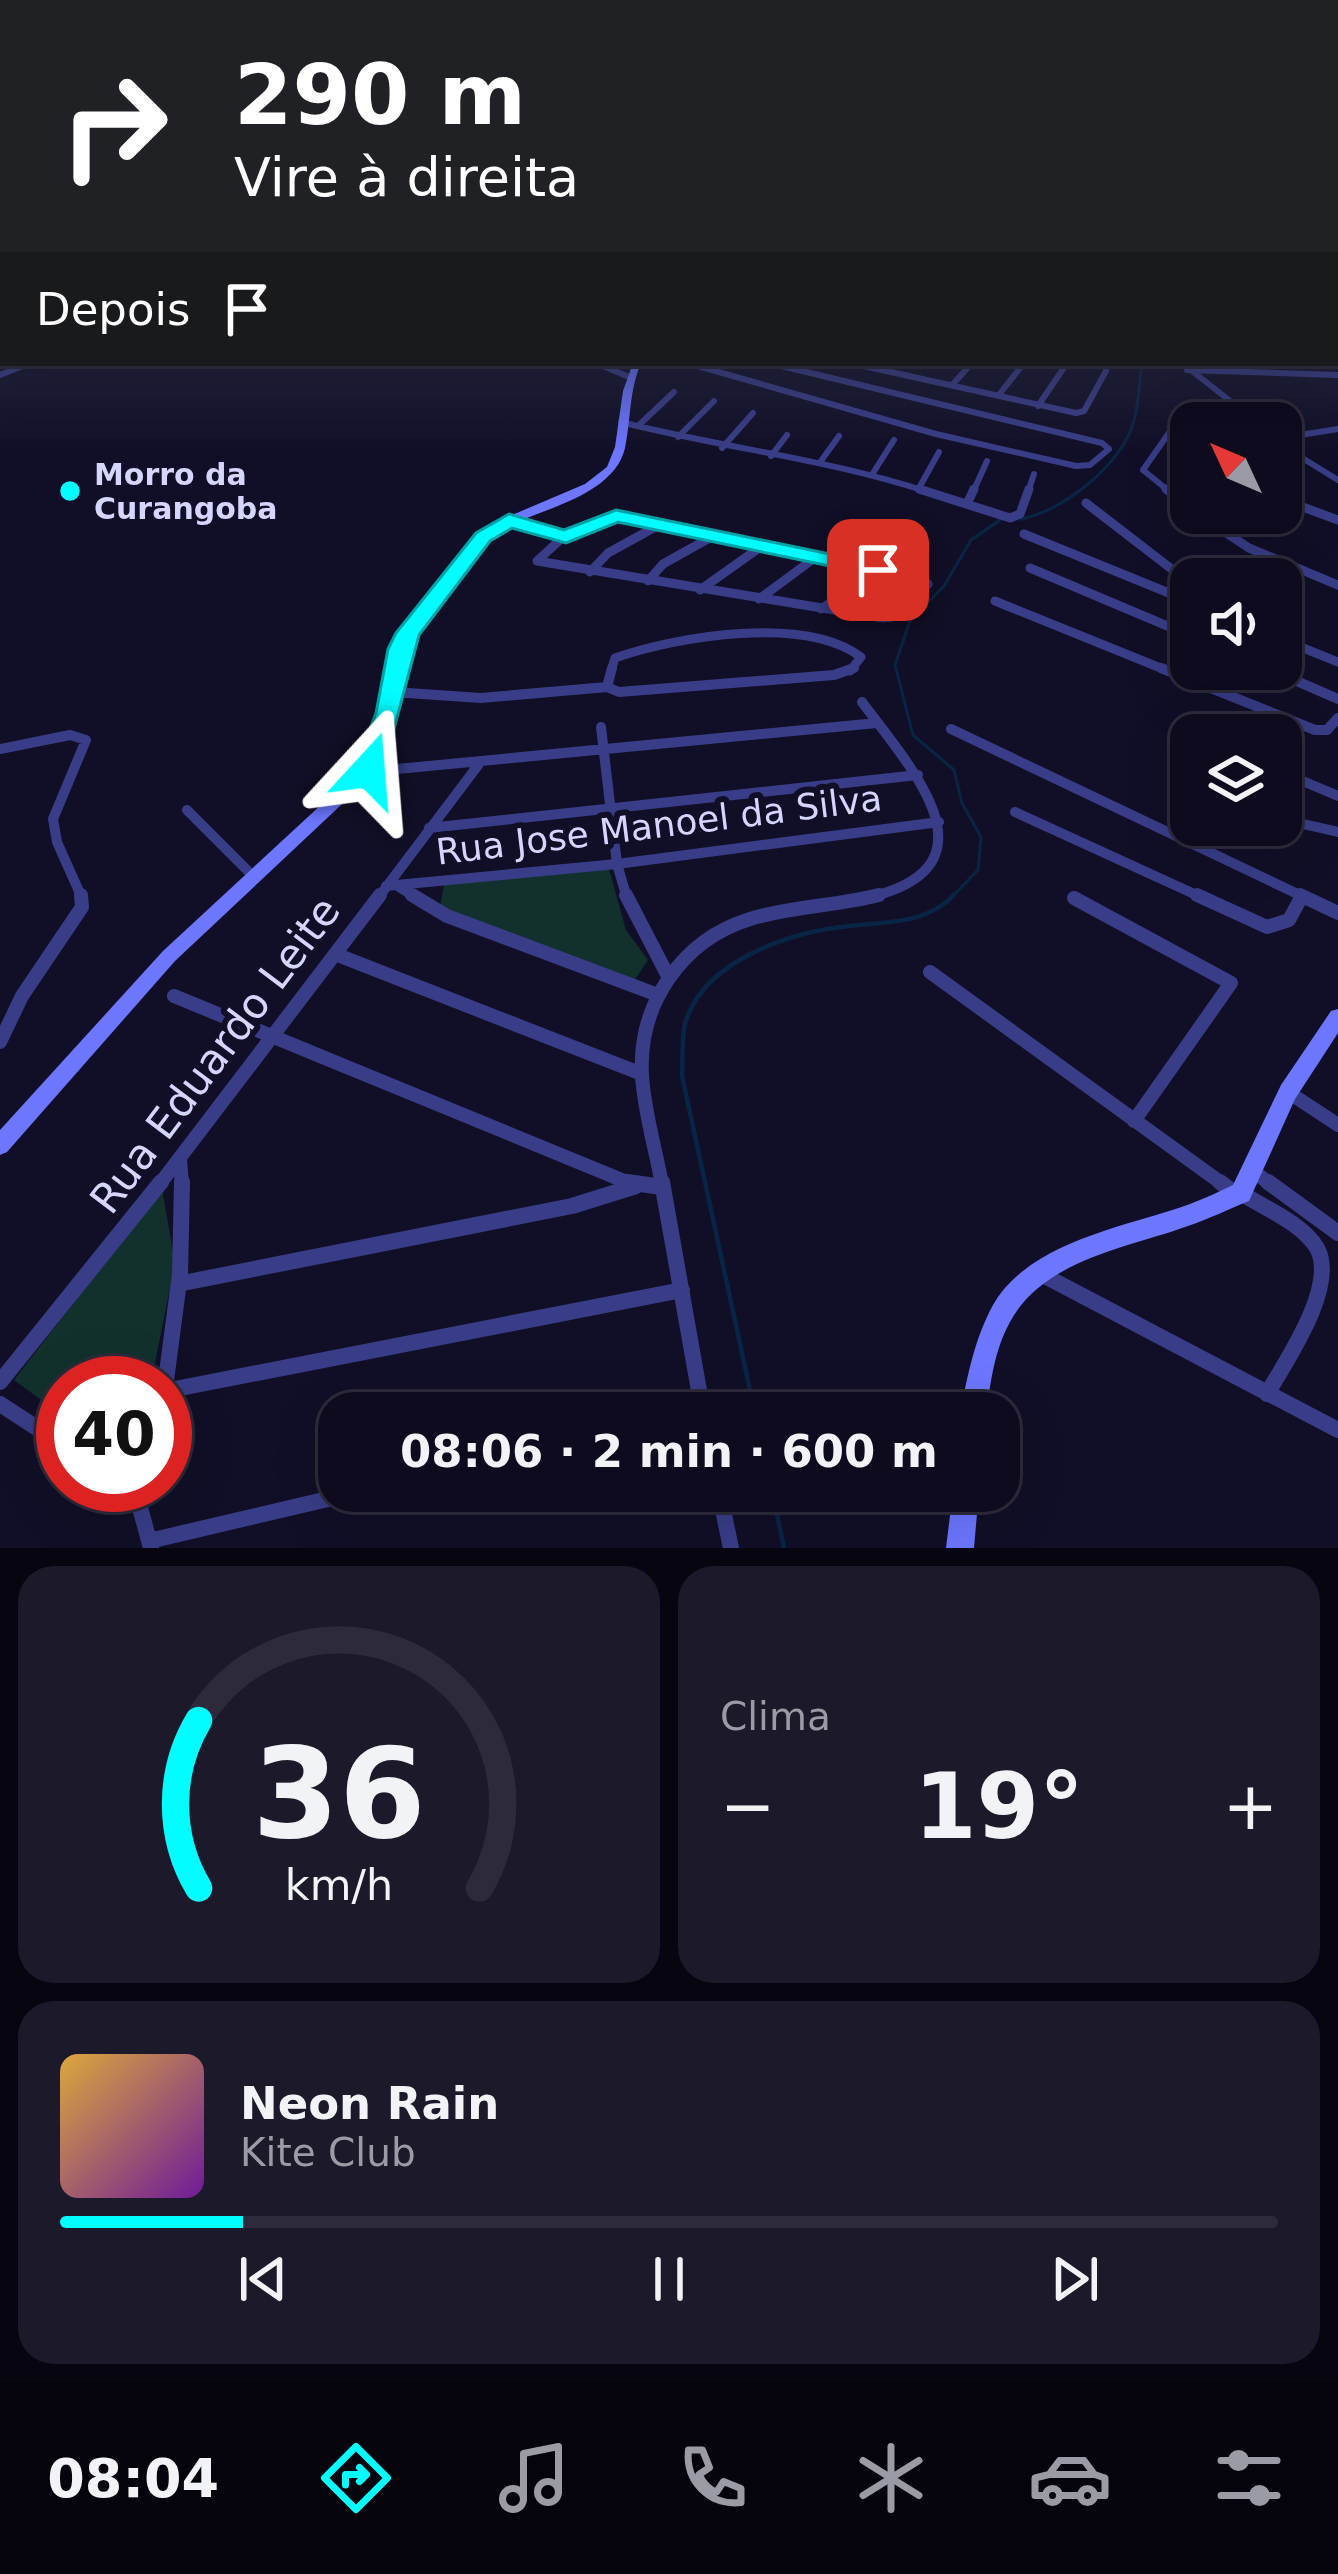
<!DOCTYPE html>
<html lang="pt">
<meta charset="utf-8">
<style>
:root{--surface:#0d0b1d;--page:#1b192a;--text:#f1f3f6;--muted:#9a9ba4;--line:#2d2b3b;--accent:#01fdff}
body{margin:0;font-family:"DejaVu Sans",sans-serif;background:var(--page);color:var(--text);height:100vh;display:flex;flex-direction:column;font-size:45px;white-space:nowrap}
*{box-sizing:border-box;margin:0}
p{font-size:39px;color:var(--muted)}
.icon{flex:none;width:66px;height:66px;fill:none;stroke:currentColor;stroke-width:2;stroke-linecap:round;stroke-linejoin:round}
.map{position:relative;height:1548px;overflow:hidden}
.side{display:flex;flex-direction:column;gap:18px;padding:18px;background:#070610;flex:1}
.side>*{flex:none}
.banner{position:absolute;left:0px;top:0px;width:1338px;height:366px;box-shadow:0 12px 48px #0002,0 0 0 3px var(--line);background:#202124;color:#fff;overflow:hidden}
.needle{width:78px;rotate:314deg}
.buttons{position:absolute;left:1170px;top:402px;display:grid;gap:24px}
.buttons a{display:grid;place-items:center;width:132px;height:132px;border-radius:24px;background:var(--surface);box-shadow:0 12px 48px #0002,0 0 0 3px var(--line);font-size:60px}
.speed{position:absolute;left:36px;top:1356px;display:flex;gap:24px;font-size:60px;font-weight:700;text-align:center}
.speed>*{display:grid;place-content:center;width:156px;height:156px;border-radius:50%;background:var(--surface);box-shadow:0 12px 48px #0002,0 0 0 3px var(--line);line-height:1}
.speed .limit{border:18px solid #d22;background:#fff;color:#111}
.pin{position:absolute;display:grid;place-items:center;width:102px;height:102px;color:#fff;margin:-51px;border-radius:24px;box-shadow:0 6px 18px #0006}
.me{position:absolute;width:132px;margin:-66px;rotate:19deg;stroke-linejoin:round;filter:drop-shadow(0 0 9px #0008)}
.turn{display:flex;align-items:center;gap:42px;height:252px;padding:0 36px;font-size:54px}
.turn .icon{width:156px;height:156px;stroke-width:2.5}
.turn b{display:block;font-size:84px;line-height:102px}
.then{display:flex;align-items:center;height:114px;padding:0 36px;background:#0003;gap:24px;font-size:45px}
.big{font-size:90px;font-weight:600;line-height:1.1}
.side .widget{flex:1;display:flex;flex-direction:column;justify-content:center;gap:18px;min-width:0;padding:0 42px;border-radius:36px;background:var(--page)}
.side .dial{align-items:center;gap:0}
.dial svg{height:312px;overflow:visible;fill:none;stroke:var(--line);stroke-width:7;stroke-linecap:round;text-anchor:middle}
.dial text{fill:var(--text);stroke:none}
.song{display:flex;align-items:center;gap:36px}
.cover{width:144px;height:144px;border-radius:18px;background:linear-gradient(135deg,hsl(40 70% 55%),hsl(280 70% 35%))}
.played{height:12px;border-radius:6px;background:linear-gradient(90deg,var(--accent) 15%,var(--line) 15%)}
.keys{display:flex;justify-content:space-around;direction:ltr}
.heat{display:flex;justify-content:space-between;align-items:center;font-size:66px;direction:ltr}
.side .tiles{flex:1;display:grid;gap:18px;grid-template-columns:1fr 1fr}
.widget:last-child{grid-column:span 2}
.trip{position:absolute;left:318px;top:1392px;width:702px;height:120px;border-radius:36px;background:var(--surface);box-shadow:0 12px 48px #0002,0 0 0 3px var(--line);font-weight:600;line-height:120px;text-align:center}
.dock{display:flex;height:192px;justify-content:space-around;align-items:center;background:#05040c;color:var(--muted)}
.dock .icon{width:84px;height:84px}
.dock .current{color:var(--accent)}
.dock b{font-size:54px;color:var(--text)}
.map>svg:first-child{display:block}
.green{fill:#12312d}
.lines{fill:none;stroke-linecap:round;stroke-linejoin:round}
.stream-far1{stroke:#092545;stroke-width:3}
.stream{stroke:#092545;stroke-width:4.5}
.street-far4{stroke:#393d87;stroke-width:6}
.street-far3{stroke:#393d87;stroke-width:9}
.street-far2{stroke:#393d87;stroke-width:10}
.street-far1{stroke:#393d87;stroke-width:14}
.street{stroke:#393d87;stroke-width:16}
.secondary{fill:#6c76ff;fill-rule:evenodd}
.route{fill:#01fdff;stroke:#01a4a6;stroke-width:3}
.poi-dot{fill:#01fdff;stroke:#110f27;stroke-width:4.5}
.labels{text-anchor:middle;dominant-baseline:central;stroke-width:12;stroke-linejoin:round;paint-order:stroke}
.far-poi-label{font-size:30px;font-weight:bold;fill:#d6d5ff;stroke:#110f27;text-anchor:start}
.street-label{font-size:36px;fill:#d6d5ff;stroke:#110f27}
.near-street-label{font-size:42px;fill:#d6d5ff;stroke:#110f27}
</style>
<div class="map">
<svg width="1338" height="1548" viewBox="0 0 1338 1548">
<rect width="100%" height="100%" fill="#110f27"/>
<path class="green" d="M 609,869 L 626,930 L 648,960 L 634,981 L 440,907 L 444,885 Z
M 162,1189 L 175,1263 L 151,1383 L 63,1383 L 63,1416 L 14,1380 Z"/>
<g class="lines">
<path class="stream-far1" d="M 1021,519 C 1064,511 1123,463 1134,421 C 1139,403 1139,382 1142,363
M 951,898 L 978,870 L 981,837 L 962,803 L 954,770 L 913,735 L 895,665 L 910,621 L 944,586 L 971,540 L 1000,520"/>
<path class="stream" d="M 755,1413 L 682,1076 C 683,1059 681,1036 686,1020 C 707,959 791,932 849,926 C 887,921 925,925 954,895
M 772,1491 L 784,1548"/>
<path class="street-far4" d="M 596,363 L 629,377
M 687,363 L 936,434 L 1076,466 L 1090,465 L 1109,449 L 1102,443 L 769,363
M 850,363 L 1076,413 L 1084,411 L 1106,371 L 1105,363
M 1182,363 L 1239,408 L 1240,416 L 1231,423
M 1187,370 L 1337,375
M 0,375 L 30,363
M 952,385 L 972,363
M 998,396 L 1024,363
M 1038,406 L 1067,363
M 621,422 C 723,448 828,459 928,492
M 639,425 L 674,392
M 678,437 L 714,401
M 1281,438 L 1338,429
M 1281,445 L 1338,480
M 722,448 L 753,413
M 771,456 L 787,435
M 821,461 L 839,436
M 1281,471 L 1297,454
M 873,473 L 894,440
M 919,488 L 939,452
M 973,492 L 987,461
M 1028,492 L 1034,474
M 1170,492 L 1143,470 L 1171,430 L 1191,425"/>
<path class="street-far3" d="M 919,489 L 1010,518 L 1020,514 L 1029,489
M 1166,489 L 1191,509
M 1281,499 L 1338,520
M 1086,503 L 1191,584
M 967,504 L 974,489
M 1196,513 L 1249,548 L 1338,585
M 616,516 L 913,577 L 928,584 L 892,617 L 883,618 L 537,561 L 561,539 Z
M 509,520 L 565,537
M 1224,532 L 1242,513
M 1024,534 L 1191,602
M 1030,568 L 1191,636
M 590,572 L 608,553 L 659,525
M 648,581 L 663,564 L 713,536
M 700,590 L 762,546
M 759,599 L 816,557
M 995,601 L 1168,671
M 821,609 L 878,570
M 1281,639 L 1338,662
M 1269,669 L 1273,671
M 611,671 L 615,658 C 678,636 805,615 861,657 L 850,671"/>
<path class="street-far2" d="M 1161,668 L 1315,730 L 1327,730 L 1338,718
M 1269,669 L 1338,699
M 607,687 L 619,692 L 834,675 L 854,668
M 607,687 L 612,668
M 393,692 L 481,698 L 607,687
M 862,702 C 909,766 1005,867 866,898
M 601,727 L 617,864 L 627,898
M 951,729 L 1306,898
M 0,749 L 70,735 L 86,740 L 53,819 L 57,842 L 82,898
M 397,769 L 877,723
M 1281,772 L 1338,796
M 187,810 L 253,876
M 1015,812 L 1203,898
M 1281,819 L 1338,832
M 429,828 L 918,775
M 386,886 L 617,864 L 939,822
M 399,887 L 417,898
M 378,898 L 479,764"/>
<path class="street-far1" d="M 412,895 L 447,916 L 658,995
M 626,895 L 668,976
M 1197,895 L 1267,927 L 1289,920 L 1302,896
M 1300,895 L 1338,913
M 1074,898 L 1231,983 L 1134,1121
M 335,954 L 642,1074
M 930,972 L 1224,1185
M 174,996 L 634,1185
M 0,1042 L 22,996 L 82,907 L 81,895
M 1288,1092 L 1338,1125
M 180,1159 L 182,1185
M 1254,1172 L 1272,1185
M 159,1185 L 380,895
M 662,1185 C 656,1150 644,1112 642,1075 C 638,1004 682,940 750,919 C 792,906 837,906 879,895"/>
<path class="street" d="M 627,1182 L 662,1187
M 662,1182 L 703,1413
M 1220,1182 L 1237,1195
M 1268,1182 L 1338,1233
M 1241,1193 C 1264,1208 1302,1223 1317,1248 C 1338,1286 1286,1361 1267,1394
M 1039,1273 L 1338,1430
M 183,1283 L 572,1206 L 636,1186
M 0,1382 L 161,1182
M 165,1388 L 180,1274 L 182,1182
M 165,1391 L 682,1290
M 0,1404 L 63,1445
M 123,1485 L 136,1493 L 151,1548
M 719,1491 L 731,1548
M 149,1541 L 362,1491"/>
<path class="secondary" d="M 633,363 L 641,363 C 629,391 631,419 625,448 C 614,496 539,510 500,529 L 487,539 L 463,564 L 414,633 L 407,649 L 396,713 L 374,774 L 175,961 L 7,1152 L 0,1155 L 0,1130 L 163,951 L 362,767 L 382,713 L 393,649 L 402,633 L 443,573 L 479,534 L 505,518 L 585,484 L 607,467 L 615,447 L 623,391 Z
M 1338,1009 L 1338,1033 L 1295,1099 L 1249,1201 C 1229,1209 1209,1219 1188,1226 C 1127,1248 1043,1260 1010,1322 C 994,1351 991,1382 986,1413 L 960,1413 C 968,1375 974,1340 993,1305 C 1030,1241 1126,1227 1190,1204 C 1205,1198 1219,1192 1233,1185 L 1281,1085 L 1331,1011 Z
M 953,1491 L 979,1491 L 974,1548 L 946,1548 Z"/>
</g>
<linearGradient id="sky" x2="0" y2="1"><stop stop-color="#090815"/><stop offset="0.52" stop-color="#323752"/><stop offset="1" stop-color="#323752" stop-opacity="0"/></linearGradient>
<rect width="1338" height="454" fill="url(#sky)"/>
<path class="route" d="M 616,510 L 878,564 L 889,570 L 878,576 L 618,522 L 566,543 L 512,528 L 490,541 L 419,635 L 383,770 L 379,776 L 359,776 L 355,770 L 376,713 L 388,649 L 396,633 L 476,533 L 509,514 L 564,530 Z"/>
<circle class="poi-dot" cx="70" cy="491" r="12"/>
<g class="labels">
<g class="far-poi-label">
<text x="94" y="474">Morro da<tspan x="94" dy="34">Curangoba</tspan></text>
</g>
<g class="street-label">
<text transform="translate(659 825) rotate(-7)">Rua Jose Manoel da Silva</text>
</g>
<g class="near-street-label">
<text transform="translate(215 1055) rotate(-53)">Rua Eduardo Leite</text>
</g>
</g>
</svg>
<div class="buttons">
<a><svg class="needle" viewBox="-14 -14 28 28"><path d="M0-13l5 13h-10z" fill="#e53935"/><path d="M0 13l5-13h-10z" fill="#9a9ba4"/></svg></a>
<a><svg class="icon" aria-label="sound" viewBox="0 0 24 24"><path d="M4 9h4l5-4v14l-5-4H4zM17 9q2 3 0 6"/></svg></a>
<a><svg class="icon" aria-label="layers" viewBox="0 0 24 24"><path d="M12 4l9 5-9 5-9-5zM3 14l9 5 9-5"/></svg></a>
</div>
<div class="speed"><div class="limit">40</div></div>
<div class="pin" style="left:878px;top:570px;background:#d93025"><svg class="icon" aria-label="arrive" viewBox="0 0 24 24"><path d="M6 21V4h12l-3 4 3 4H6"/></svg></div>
<svg class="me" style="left:369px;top:770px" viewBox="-20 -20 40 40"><path d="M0-17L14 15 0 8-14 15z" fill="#01fdff" stroke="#fff" stroke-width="4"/></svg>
<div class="trip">08:06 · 2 min · 600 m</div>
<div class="banner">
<div class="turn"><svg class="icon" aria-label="right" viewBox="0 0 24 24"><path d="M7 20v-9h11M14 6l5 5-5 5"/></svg><div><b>290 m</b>Vire à direita</div></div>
<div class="then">Depois<svg class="icon" aria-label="arrive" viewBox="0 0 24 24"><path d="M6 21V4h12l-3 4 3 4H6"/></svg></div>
</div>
</div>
<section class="side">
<div class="tiles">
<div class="widget dial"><svg viewBox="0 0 100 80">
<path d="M14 69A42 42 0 1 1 86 69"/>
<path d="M14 69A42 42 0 0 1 14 26" stroke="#01fdff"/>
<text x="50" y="56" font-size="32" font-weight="700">36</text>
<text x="50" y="72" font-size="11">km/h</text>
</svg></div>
<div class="widget"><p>Clima</p>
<div class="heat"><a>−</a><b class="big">19°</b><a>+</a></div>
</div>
<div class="widget">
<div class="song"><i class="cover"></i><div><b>Neon Rain</b><p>Kite Club</p></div></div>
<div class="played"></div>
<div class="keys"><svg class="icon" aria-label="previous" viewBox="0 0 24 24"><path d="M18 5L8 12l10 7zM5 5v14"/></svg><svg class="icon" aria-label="pause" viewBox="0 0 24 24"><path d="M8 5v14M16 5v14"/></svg><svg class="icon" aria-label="next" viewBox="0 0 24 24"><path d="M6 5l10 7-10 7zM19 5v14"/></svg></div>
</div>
</div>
</section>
<nav class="dock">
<b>08:04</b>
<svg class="icon current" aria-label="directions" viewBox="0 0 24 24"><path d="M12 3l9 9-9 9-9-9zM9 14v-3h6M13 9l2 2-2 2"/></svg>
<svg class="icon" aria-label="music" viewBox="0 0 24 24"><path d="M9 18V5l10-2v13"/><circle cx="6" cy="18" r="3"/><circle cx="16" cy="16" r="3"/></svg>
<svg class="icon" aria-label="phone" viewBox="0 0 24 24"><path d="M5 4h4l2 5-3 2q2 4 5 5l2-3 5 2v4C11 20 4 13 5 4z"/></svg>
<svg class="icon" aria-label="climate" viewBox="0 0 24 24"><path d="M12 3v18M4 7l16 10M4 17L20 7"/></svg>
<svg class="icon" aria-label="car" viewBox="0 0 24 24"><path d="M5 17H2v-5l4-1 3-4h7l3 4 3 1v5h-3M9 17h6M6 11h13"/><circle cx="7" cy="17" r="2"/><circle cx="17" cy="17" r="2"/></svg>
<svg class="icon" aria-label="filters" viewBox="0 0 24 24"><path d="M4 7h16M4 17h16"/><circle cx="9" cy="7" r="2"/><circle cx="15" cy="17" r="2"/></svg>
</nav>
